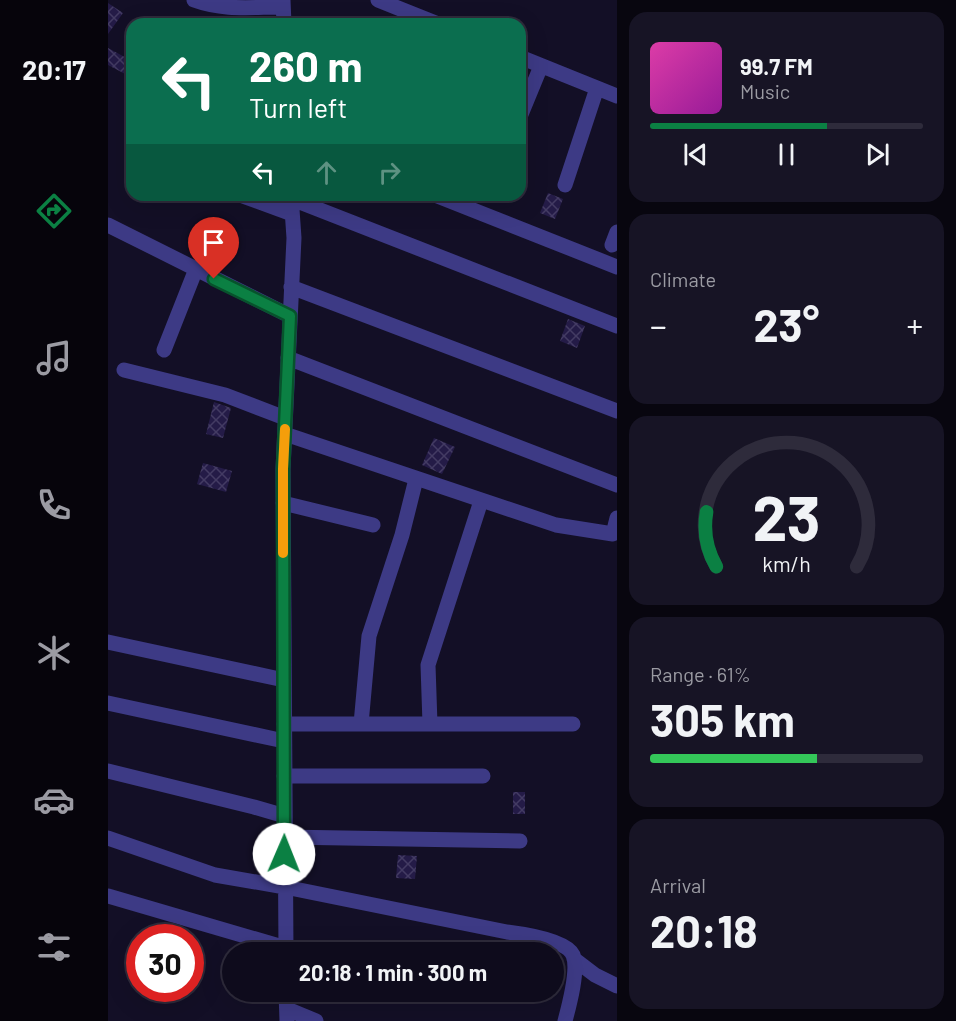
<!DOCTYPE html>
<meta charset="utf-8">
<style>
:root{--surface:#0e0b1c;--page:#171425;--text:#f1f3f6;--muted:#9b9ba3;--line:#2e2b3b;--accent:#0b8043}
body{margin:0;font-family:Barlow,sans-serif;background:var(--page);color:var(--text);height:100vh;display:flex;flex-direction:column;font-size:22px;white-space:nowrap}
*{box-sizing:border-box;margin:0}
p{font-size:20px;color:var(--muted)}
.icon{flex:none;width:33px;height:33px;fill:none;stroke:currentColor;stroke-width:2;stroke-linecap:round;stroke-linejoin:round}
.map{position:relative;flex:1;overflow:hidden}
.details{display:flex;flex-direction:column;gap:12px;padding:12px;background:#08060f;width:339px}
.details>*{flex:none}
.guide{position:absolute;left:18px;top:18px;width:400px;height:183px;border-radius:18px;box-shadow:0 6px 24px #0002,0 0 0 2px var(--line);background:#0b6e4f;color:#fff;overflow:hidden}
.speed{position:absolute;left:18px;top:924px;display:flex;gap:12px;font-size:30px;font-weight:700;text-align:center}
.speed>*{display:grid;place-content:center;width:78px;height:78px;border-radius:50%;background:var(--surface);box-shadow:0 6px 24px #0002,0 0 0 2px var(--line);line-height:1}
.speed .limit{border:9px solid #d22;background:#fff;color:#111}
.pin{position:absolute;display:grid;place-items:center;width:51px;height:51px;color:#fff;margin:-62px -26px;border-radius:50% 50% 50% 0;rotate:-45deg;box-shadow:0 0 6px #0007}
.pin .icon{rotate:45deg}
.me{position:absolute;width:66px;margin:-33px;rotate:1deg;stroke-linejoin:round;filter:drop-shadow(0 0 4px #0008)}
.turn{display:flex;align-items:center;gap:21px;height:126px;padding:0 24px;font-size:27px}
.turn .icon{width:78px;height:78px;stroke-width:2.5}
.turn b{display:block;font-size:42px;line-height:51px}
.lanes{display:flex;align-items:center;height:57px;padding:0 24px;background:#0003;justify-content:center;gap:30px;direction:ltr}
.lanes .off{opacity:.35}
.big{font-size:45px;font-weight:700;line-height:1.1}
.details .card{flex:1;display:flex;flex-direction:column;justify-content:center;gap:9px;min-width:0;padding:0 21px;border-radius:18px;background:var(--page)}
.details .dial{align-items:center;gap:0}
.dial svg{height:156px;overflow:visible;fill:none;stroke:var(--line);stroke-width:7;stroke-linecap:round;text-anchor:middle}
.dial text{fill:var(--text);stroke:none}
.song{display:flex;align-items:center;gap:18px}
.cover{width:72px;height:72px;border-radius:9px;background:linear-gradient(135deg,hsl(320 70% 55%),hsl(300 70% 35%))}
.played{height:6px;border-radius:3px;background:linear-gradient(90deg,var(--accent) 65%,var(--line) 65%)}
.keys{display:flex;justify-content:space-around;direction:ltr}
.heat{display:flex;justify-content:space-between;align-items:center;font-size:33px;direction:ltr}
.charge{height:9px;border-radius:4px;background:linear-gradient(90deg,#34c759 61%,var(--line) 0)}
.trip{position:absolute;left:114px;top:942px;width:342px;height:60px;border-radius:30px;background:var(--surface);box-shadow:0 6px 24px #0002,0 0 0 2px var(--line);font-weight:700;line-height:60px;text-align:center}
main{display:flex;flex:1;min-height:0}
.menu{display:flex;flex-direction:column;width:108px;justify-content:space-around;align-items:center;background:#06040b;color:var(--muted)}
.menu .icon{width:42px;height:42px}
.menu .active{color:var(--accent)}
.menu b{font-size:27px;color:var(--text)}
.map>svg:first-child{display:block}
.building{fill:url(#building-cross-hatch)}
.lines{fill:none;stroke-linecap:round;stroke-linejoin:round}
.minor{stroke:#3d3a85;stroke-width:15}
.route-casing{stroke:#07532c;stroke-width:15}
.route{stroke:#0b8043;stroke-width:10}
.slow{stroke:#f59e0b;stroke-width:10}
</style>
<main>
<nav class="menu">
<b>20:17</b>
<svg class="icon active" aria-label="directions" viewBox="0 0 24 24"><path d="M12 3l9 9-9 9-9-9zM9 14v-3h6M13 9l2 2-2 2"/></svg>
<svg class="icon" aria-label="music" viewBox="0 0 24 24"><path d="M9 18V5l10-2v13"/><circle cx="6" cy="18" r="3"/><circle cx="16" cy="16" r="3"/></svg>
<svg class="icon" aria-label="phone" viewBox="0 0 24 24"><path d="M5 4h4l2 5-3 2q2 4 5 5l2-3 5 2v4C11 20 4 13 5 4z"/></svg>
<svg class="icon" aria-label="climate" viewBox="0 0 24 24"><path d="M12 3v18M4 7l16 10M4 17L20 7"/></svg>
<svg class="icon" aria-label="car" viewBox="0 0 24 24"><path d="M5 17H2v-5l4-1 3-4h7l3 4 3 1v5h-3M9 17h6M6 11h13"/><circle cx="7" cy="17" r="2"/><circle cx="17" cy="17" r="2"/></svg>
<svg class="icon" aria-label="filters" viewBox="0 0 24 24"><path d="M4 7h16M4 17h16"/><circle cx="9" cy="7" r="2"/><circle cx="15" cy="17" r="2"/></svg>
</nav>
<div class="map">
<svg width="509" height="1021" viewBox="0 0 509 1021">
<defs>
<pattern id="building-cross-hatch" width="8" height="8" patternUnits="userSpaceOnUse" patternTransform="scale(1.5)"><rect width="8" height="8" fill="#241b47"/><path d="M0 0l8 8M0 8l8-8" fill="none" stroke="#433b63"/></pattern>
</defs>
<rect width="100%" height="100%" fill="#130f26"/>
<path class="building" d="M 0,3 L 15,13 L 0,34 Z
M 0,48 L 24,61 L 24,65 L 19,75 L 0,65 Z
M 440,193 L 455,199 L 447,219 L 432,213 Z
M 460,319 L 477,326 L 469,348 L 452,341 Z
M 106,402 L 123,408 L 115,438 L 98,434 Z
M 326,438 L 347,447 L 334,474 L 314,465 Z
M 95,463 L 124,471 L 118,492 L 89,484 Z
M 405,792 L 417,792 L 417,814 L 405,814 Z
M 290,855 L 309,856 L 307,879 L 288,878 Z"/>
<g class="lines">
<path class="minor" d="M 86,0 C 116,11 144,7 175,7
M 175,0 L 176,24
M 270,0 L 330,24
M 412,57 L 509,96
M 412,117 L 433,66
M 457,185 L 489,88
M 132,195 L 184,214
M 327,195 L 509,267
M 184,199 L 509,326
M 0,225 L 182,316
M 504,245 L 509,232
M 183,287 L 509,411
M 56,350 L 88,269
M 180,358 L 509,485
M 16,370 L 117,395 L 177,418
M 177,434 L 448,525 L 505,534 L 509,518
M 175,503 L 265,525
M 0,642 L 176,680
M 0,703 L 176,741
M 176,724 L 465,724
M 253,724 L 261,636 L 294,535 L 308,479
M 322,724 L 320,665 L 373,501
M 0,771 L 146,807 L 177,816
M 176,776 L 375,776
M 176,837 L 412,841
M 0,838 L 107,875 L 177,887 L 399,932 C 415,934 458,940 465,955 C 471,969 461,1006 457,1021
M 0,896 L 178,948
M 178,952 L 175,469 L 186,238 L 183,195
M 466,959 L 487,975 L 509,986
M 178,992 L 179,1021
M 179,1009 L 208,1021"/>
</g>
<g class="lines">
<defs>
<path id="route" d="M 106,279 L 182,316 L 175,469 L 176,854"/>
</defs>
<use href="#route" class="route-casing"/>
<use href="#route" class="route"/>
<path class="slow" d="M 175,553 L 175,469 L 177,429"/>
</g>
</svg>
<div class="speed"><div class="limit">30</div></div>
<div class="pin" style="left:106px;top:279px;background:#d93025"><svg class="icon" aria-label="arrive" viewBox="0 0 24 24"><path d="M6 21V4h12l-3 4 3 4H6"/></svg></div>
<svg class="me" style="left:176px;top:854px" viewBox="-20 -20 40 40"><circle r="19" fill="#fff"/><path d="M0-13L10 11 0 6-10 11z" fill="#0b8043"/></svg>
<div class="trip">20:18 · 1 min · 300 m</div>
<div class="guide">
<div class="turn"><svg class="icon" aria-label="left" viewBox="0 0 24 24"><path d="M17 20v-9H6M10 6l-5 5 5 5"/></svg><div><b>260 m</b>Turn left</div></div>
<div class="lanes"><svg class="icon" aria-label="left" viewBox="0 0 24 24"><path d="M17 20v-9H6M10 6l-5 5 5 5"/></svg><svg class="icon off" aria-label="ahead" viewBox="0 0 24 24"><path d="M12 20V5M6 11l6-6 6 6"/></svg><svg class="icon off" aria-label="right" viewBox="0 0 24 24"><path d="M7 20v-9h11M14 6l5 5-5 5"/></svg></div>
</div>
</div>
<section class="details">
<div class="card">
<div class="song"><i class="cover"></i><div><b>99.7 FM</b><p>Music</p></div></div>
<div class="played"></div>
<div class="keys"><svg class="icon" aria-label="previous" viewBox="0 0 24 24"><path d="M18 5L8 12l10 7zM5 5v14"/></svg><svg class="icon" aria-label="pause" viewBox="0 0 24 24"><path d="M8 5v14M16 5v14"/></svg><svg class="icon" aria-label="next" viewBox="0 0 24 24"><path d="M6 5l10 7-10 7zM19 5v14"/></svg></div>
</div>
<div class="card"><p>Climate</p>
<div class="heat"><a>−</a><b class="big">23°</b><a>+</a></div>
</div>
<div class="card dial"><svg viewBox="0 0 100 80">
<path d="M14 69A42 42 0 1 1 86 69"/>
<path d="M14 69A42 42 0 0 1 9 41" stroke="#0b8043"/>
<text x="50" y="56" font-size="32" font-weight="700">23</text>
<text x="50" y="72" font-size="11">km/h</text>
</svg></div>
<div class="card"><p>Range · 61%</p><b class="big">305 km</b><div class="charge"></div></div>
<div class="card"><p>Arrival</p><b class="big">20:18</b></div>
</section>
</main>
